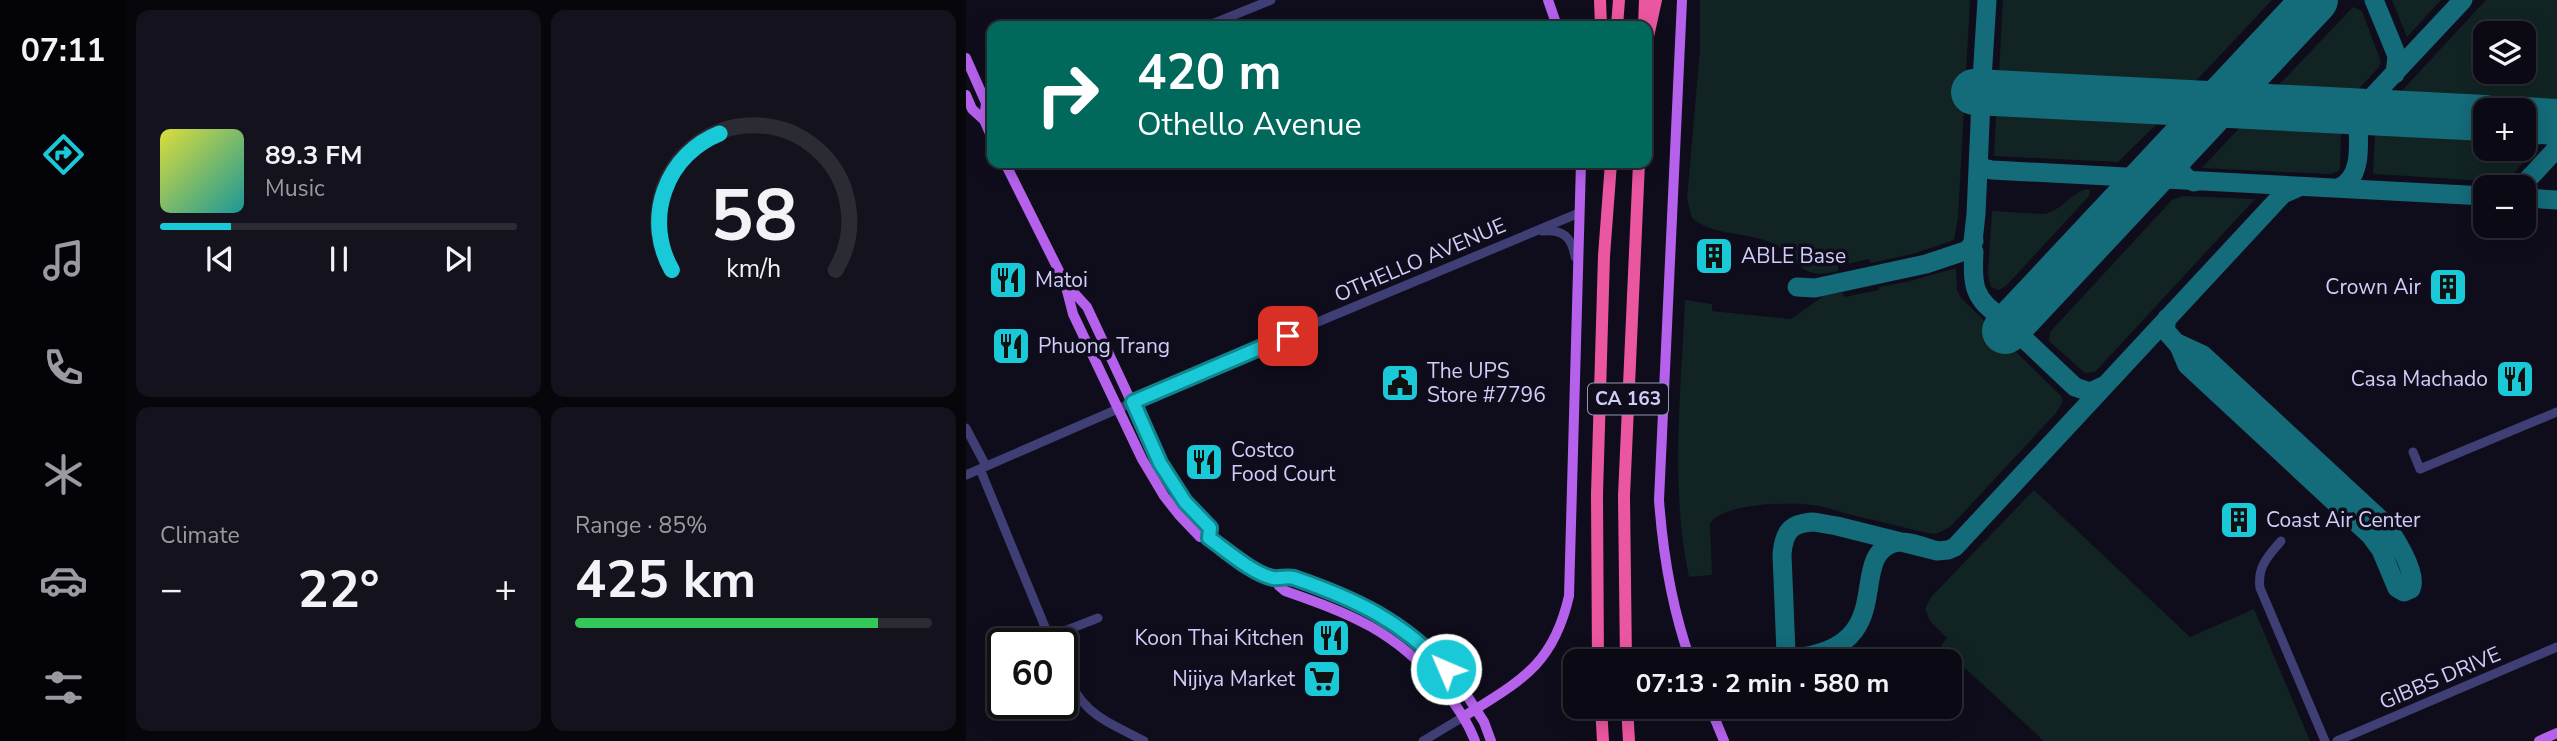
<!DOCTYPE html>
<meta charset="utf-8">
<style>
:root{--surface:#0b0a14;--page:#14131d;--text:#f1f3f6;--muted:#9a9aa0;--line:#2b2b34;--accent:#1ac9d8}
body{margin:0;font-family:"Nunito Sans",sans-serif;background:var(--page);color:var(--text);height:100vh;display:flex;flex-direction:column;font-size:26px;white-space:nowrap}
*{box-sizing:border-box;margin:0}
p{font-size:23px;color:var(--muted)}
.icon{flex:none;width:38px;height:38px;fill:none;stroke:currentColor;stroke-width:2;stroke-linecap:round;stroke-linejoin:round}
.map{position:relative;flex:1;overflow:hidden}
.drawer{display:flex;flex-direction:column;gap:10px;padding:10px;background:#06060b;width:840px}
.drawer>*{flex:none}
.hud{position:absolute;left:21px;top:21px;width:665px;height:147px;border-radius:14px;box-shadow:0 4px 18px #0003,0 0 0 2px var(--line);background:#00695c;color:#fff;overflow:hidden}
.fabs{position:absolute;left:1507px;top:21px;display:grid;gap:14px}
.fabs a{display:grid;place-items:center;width:63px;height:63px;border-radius:14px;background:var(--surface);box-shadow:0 4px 18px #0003,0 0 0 2px var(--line);font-size:35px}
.speed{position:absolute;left:21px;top:628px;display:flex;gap:14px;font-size:35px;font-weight:700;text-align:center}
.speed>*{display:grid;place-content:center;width:91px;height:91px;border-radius:50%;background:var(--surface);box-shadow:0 4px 18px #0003,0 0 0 2px var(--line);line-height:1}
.speed .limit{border:4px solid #111;border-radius:10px;background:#fff;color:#111}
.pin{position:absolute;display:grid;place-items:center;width:60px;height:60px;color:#fff;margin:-30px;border-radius:14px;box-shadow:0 4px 10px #0006}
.me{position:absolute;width:77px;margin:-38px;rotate:315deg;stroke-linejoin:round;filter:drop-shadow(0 0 5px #0008)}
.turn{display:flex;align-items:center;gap:24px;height:147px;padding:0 35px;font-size:32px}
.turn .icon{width:91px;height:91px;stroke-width:2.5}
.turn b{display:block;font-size:49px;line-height:60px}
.big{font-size:52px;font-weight:700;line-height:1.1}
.drawer .tile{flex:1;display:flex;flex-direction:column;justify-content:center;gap:10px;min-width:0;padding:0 24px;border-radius:14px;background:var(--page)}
.drawer .dial{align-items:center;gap:0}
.dial svg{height:182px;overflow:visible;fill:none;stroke:var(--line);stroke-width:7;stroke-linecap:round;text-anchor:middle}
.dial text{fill:var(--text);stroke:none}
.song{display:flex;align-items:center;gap:21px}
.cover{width:84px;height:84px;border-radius:10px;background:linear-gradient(135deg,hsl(60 70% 55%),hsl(180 70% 35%))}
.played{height:7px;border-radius:4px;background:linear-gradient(90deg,var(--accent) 20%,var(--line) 20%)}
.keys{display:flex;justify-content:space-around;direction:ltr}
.heat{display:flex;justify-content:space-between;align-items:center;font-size:38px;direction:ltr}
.charge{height:10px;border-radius:5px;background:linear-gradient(90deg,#34c759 85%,var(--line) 0)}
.drawer .tiles{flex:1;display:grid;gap:10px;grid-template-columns:repeat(2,1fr)}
.trip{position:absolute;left:597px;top:649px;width:399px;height:70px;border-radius:14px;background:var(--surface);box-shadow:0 4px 18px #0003,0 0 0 2px var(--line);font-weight:700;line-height:70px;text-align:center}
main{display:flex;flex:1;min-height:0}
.tabs{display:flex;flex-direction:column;width:126px;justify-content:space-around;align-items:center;background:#040408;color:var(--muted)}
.tabs .icon{width:49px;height:49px}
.tabs .on{color:var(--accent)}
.tabs b{font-size:32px;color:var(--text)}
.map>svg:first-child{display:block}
.green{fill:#112423;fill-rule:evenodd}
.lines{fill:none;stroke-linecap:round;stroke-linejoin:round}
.taxiway{stroke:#146b7a;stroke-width:19}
.runway{stroke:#146b7a;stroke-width:46}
.minor{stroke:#3f3e75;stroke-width:9}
.major{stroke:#b661ec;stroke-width:10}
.highway{stroke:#eb56a0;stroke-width:12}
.route-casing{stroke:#11838c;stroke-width:18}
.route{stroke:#1ac9d8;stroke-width:12}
.labels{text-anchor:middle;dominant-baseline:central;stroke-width:7;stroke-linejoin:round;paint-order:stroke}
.shield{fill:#0f0d1b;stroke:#9793b6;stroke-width:2}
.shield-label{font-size:19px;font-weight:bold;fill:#d1cdf9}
.poi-label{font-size:21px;fill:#d1cdf9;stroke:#0f0d1b;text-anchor:start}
.street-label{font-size:21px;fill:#d1cdf9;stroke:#0f0d1b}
</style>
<main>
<nav class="tabs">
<b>07:11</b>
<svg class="icon on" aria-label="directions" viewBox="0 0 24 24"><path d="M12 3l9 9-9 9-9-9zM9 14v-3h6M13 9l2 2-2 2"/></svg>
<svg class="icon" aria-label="music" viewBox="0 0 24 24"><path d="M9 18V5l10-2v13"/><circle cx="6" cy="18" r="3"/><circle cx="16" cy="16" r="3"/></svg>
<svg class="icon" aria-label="phone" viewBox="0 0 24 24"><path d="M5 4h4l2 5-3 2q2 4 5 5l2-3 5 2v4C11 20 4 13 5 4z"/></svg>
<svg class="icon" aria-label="climate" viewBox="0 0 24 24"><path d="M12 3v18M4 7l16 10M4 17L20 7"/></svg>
<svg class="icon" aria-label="car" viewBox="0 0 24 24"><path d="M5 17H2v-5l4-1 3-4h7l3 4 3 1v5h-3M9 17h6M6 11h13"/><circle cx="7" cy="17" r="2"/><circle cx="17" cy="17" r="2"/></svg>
<svg class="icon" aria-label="filters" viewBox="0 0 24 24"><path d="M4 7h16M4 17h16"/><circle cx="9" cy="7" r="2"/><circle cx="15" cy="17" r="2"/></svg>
</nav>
<section class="drawer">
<div class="tiles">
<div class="tile">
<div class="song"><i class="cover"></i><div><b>89.3 FM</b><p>Music</p></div></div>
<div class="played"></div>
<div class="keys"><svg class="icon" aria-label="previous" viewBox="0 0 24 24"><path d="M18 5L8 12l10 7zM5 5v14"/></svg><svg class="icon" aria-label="pause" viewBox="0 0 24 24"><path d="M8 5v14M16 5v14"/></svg><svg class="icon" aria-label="next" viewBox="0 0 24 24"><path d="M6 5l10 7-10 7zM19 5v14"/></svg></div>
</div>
<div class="tile dial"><svg viewBox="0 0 100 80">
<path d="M14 69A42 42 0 1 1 86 69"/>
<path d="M14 69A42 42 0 0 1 35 9" stroke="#1ac9d8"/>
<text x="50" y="56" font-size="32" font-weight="700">58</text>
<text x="50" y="72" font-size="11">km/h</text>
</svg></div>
<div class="tile"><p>Climate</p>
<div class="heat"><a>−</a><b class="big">22°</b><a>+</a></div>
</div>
<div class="tile"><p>Range · 85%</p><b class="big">425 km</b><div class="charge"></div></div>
</div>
</section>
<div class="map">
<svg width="1591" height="741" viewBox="0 0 1591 741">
<rect width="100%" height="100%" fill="#0f0d1b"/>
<path class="green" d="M 734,0 L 1004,0 L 992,217 L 988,240 L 950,253 L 905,263 L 903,259 L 872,266 L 872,271 C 827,283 835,251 798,240 C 774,232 747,235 726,218 L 721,199 L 734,50 Z
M 1037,0 L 1306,0 L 1230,81 L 1218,85 L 1033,75 Z
M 1426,0 L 1475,0 L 1441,37 Z
M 1520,0 L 1591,0 L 1591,104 L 1431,96 ZM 1519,33 L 1558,33 L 1558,72 L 1519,72 Z
M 1387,7 L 1396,11 L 1415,62 L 1413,67 L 1390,92 L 1308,90 Z
M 1033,112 L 1186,117 L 1192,117 L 1194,121 L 1152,162 L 1028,156 L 1030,117 Z
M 1277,124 L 1375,128 L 1374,168 L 1372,171 L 1365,174 L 1236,168 Z
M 1414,131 L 1519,136 L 1519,149 L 1558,149 L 1558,138 L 1579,139 L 1542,179 L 1535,182 L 1409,174 L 1407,173 L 1409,135 Z
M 1121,189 L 1124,190 L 1123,196 L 1040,286 L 1033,290 L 1025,287 L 1022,274 L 1026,211 L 1078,214 C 1099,209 1104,193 1121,189 Z
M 1217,196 L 1289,199 L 1129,372 L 1119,373 L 1083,341 L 1084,332 L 1206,200 Z
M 990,268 L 991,290 L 995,298 L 1095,396 L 1097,401 L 1090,413 L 984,527 L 970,534 L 961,533 C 935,527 909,520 882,514 C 870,511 858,506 846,505 C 823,502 755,503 744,524 L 746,575 L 723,577 C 704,487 715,392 719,300 L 746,304 L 746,311 L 825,319 L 859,295 L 876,292 L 878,297 L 913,290 L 913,287 L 940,282 Z
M 1068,490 L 1224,637 L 1288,609 L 1344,741 L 1078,741 L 975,646 L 981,638 L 964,621 L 959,609 L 965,597 Z"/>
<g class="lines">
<path class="taxiway" d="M 1021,0 L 1016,79 L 1019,86 L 1030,93
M 1408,0 L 1431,56 L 1429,74
M 1579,122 L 1591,127
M 1219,140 C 1209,155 1209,174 1228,182
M 1013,163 L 1017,168 L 1026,170 L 1519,196
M 1555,187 L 1591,148
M 1372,188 C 1400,177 1391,136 1392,112 L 1497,0
M 1558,198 L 1591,200
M 1006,251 L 1010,214 L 1015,101 L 1030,93
M 1008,252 C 1006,284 1007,300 1037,318 L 1049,318 L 1058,312 L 1051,326 L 1055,336 L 1109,387 L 1124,392 L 1139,385
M 831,287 L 849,288 L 960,264 L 1002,250 L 1008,241
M 1201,318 L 1199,330 L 1213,346 L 1221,365 L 1404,535 L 1415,550 L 1431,588 L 1438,592 L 1445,589 C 1453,574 1426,531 1414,519 L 1237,355 L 1211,343
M 848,522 L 871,526 L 971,551 C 960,548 939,539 928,543 C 879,558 936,647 828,658 L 820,653 L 816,554 C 818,531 825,523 848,522 Z
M 971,551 L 982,550 L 989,547 L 1317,194 L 1333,187"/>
<path class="runway" d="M 1008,92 L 1519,118
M 1558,120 L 1591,122
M 1039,331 L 1349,0"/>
<path class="minor" d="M 241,26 L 305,0
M 576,231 C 597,229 606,237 609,257
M 0,428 L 20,466
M 1447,452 L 1454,469 L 1591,412
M 14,469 L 86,644
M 0,475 L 347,324 L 613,213
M 1315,541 C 1302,556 1291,567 1294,588 L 1359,741
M 83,637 L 132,618
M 96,667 C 117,715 135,718 178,741
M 457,741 L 497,717
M 1371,741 L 1591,647"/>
<path class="major" d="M 582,0 L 591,26
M 716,0 L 693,500 C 697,556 706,609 725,662
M 0,58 L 20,103 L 18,120
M 0,95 L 6,109 L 18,120 L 26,138
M 39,163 L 99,283 L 107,314 L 176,459 L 198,496 L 213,515 L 234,537 L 243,538 L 267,556 L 303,577 L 328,578 L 393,603 L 436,628 L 464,653 L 500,694 L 518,722 L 525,741
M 101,285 L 121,307 L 194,463 L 219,502 L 244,528 L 243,538
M 310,579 L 313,586 L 319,591 C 385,614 429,631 475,686 C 489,703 501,720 509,741
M 744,707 L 758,741
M 497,717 C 554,681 587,666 603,596 L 615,163
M 1573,741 L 1591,733"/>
<path class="highway" d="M 634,0 L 635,26
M 651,26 L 653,0
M 678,26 L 679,0
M 681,41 L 690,0
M 632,662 L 631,494 L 638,256 L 645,163
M 660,662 L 658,496 L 673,163
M 635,707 L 637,741
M 661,707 L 663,741"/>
</g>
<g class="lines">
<defs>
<path id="route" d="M 322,336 L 167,402 L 194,463 L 219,502 L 244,528 L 243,538 C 260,550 287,574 307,578 C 315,579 320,576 328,578 C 389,599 436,621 480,669"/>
</defs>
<use href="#route" class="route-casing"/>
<use href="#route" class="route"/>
</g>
<defs>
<symbol id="building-square" viewBox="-11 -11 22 22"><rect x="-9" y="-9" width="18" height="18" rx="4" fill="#1ac9d8" stroke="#0f0d1b"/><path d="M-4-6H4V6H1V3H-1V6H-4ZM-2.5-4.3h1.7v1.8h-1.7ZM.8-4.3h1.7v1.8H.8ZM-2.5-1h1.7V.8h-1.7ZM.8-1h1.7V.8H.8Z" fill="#111"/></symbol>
<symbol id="restaurant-square" viewBox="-11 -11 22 22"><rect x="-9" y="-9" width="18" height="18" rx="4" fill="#1ac9d8" stroke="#0f0d1b"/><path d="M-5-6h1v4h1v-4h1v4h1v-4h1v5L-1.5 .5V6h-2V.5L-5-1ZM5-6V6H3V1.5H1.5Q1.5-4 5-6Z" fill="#111"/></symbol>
<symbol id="civic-square" viewBox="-11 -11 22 22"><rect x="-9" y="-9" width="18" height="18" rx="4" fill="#1ac9d8" stroke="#0f0d1b"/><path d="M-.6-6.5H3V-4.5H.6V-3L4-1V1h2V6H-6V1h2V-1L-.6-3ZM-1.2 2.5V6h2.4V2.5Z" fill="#111"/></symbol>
<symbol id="supermarket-square" viewBox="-11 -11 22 22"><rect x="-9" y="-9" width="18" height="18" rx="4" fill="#1ac9d8" stroke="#0f0d1b"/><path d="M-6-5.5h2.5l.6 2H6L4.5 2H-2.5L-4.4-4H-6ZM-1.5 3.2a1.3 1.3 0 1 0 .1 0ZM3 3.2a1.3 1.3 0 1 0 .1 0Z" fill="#111"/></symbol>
</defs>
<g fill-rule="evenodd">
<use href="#building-square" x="726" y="234" width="44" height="44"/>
<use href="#restaurant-square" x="20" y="258" width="44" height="44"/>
<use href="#building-square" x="1460" y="265" width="44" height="44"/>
<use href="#restaurant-square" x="23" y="324" width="44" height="44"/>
<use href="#restaurant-square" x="1527" y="357" width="44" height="44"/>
<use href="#civic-square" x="412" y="361" width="44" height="44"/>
<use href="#restaurant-square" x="216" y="440" width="44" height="44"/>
<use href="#building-square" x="1251" y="498" width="44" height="44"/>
<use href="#restaurant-square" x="343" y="616" width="44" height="44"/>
<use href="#supermarket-square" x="334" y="657" width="44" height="44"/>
</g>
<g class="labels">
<rect class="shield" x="622" y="383.5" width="80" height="31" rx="5"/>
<g class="shield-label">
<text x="662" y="399">CA 163</text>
</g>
<g class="poi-label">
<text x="775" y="256">ABLE Base</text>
<text x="69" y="280">Matoi</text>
<text x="1455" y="287" text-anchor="end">Crown Air</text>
<text x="72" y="346">Phuong Trang</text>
<text x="461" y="371">The UPS<tspan x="461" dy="24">Store #7796</tspan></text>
<text x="1522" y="379" text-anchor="end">Casa Machado</text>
<text x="265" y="450">Costco<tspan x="265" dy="24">Food Court</tspan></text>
<text x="1300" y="520">Coast Air Center</text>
<text x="338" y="638" text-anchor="end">Koon Thai Kitchen</text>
<text x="329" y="679" text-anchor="end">Nijiya Market</text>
</g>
<g class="street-label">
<text transform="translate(454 260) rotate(-23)">OTHELLO AVENUE</text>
<text transform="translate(1474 678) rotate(-23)">GIBBS DRIVE</text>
</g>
</g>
</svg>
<div class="fabs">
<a><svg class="icon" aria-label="layers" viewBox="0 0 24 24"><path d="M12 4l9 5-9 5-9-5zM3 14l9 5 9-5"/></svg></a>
<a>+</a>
<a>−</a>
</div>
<div class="speed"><div class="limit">60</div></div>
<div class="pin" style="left:322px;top:336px;background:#d93025"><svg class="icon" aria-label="arrive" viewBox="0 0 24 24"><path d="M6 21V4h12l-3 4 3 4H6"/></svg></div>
<svg class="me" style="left:480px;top:669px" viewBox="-20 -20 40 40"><circle r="17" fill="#1ac9d8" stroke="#fff" stroke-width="3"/><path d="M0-11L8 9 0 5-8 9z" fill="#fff"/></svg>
<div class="trip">07:13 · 2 min · 580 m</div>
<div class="hud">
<div class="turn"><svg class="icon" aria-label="right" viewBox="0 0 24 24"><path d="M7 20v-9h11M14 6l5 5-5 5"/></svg><div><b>420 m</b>Othello Avenue</div></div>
</div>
</div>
</main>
